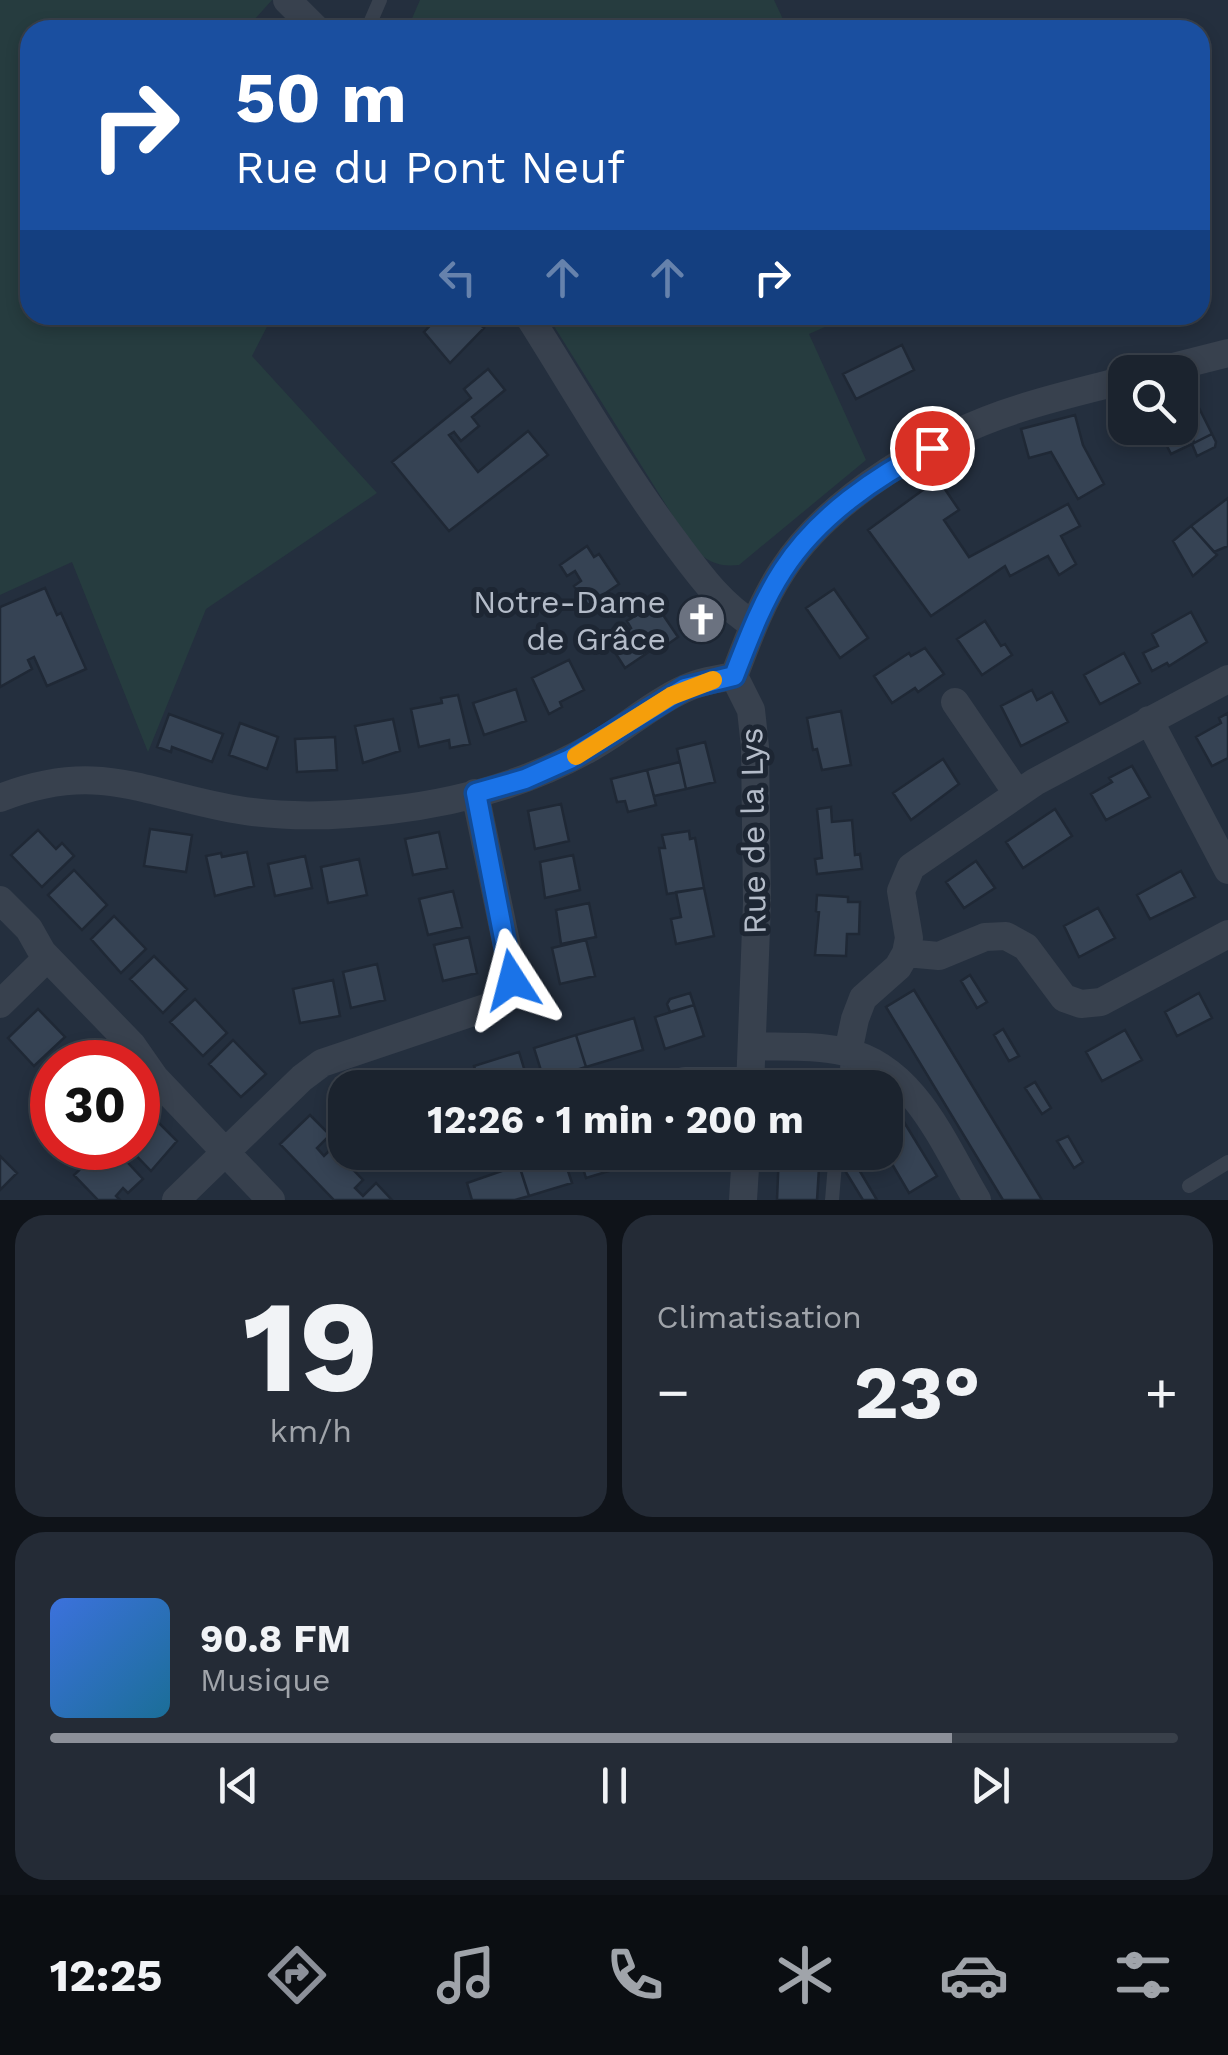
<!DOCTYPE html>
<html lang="fr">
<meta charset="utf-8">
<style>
:root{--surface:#1b232e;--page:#242b36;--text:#f1f3f6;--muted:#a0a4aa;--line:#39404a;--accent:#8c9099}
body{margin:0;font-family:"Work Sans",sans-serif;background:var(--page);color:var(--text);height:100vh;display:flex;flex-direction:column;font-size:38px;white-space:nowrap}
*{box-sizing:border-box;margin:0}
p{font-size:32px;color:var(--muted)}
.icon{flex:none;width:55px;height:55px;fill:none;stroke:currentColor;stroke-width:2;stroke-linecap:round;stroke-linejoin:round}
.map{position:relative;height:1200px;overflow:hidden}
.details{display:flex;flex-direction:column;gap:15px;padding:15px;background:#0f1319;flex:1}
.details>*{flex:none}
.banner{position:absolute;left:20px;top:20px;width:1190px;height:305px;border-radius:30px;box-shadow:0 5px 15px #0003,0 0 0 2px var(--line);background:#1a4fa0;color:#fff;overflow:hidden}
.fabs{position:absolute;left:1108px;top:355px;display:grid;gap:20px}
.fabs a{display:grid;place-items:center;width:90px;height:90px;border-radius:20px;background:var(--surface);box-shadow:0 5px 15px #0003,0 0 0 2px var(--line);font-size:50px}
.speed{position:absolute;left:30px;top:1040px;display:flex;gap:20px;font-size:50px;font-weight:700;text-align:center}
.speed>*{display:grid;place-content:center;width:130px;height:130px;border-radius:50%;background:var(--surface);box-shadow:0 5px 15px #0003,0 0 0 2px var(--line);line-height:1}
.speed .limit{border:15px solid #d22;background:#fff;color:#111}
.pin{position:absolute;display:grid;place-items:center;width:85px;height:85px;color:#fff;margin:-42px;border:5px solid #fff;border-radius:50%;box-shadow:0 2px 10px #0007}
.me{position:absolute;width:110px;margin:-55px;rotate:351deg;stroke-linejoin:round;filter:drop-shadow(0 0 8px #0008)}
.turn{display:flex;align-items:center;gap:35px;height:210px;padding:0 50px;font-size:45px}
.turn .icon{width:130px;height:130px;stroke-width:2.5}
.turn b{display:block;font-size:70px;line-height:85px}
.lanes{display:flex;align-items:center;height:95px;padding:0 50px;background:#0003;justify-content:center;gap:50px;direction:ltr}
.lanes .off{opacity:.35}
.big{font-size:75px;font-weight:700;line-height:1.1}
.details .widget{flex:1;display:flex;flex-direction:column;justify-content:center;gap:15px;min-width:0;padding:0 35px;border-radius:30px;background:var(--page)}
.details .dial{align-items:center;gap:0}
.dial b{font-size:130px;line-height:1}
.song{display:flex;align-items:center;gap:30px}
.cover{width:120px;height:120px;border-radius:15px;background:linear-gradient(135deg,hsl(220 70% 55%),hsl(200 70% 35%))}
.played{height:10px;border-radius:5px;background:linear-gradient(90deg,var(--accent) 80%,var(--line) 80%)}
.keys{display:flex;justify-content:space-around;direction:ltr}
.heat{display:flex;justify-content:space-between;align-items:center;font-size:55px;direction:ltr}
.details .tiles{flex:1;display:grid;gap:15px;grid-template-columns:1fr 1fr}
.widget:last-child{grid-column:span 2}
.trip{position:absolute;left:328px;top:1070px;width:575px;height:100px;border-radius:30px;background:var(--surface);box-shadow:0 5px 15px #0003,0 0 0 2px var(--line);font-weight:700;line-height:100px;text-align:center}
.tabs{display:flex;height:160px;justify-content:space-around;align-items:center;background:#0b0e12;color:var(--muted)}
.tabs .icon{width:70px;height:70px}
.tabs .selected{color:var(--accent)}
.tabs b{font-size:45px;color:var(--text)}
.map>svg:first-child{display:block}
.green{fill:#263c3f}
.building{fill:#364354;stroke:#1f2835;stroke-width:2.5}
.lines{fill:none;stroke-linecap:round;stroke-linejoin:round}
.service{stroke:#38414e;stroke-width:14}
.minor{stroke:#38414e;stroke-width:28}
.route-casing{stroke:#114b97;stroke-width:25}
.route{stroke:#1a73e8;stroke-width:18}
.slow{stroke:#f59e0b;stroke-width:18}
.labels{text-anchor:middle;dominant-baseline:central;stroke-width:10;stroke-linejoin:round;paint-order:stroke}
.poi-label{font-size:32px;fill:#b4bcc9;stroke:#1d2633;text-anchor:end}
.street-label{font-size:32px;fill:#b4bcc9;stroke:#1d2633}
</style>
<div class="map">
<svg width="1228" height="1200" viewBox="0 0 1228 1200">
<rect width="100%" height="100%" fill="#242f3e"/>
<path class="green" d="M 0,0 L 272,0 L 245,30 L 30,30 L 30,315 L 273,315 L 252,356 L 377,493 L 206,609 L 148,752 L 72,562 L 0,595 Z
M 420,0 L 774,0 L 788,30 L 407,30 Z
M 547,315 L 852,315 L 809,334 L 866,460 L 739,565 C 718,567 708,562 693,548 Z"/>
<path class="building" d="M 440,315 L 470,315 L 484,328 L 450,363 L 424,332 Z
M 902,345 L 914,370 L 856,399 L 843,374 Z
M 488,369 L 505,390 L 472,417 L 479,426 L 461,441 L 454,432 L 449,435 L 478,472 L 528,431 L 548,455 L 449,531 L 392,462 L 471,398 L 464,389 Z
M 1197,404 L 1212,434 L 1194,443 L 1186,409 Z
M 1186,409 L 1194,443 L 1171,454 L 1158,428 L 1180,428 L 1180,412 Z
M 1075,415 L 1083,445 L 1104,484 L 1078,499 L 1051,452 L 1029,458 L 1021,429 Z
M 1212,434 L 1216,442 L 1215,447 L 1197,456 L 1192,444 Z
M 938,479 L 959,510 L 944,520 L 969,557 L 1068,504 L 1080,526 L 1061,536 L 1076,564 L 1059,575 L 1048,556 L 1010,576 L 1005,566 L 931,616 L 868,530 Z
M 1228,498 L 1228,546 L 1214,552 L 1191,526 Z
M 1191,526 L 1217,555 L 1193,576 L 1173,541 Z
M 587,546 L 594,557 L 599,554 L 619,584 L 588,605 L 574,586 L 581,581 L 575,571 L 567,576 L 560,565 Z
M 45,588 L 57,615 L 61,613 L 86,669 L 47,686 L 34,657 L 28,660 L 32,669 L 0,687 L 0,607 Z
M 834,589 L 868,638 L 840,658 L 806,608 Z
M 655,603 L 678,637 L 664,647 L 662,643 L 625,668 L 609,643 L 631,628 L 627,621 Z
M 1191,612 L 1207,642 L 1169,666 L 1167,663 L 1152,671 L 1143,653 L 1158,646 L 1152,634 Z
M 985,621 L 1001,646 L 1005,644 L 1012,655 L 982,675 L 957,639 Z
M 925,648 L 944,674 L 918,692 L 915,688 L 892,703 L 874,676 L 909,653 L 911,656 Z
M 1124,653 L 1140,683 L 1100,704 L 1084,675 Z
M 569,660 L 584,690 L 560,702 L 562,707 L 549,714 L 532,678 Z
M 516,689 L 526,721 L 484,735 L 473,703 Z
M 1032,690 L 1037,700 L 1052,692 L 1068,722 L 1021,746 L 1001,706 Z
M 458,695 L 470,744 L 450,748 L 449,740 L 419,747 L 411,709 L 442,703 L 441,698 Z
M 841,711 L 851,765 L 822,770 L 817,749 L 813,750 L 807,718 Z
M 1228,713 L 1228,758 L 1212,766 L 1196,737 L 1221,723 L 1219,718 Z
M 169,714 L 223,734 L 212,762 L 172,747 L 171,752 L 157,747 Z
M 393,719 L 400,751 L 363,763 L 355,726 Z
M 240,723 L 278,737 L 267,769 L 229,755 Z
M 335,737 L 337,770 L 297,772 L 295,739 Z
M 705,742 L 715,782 L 686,789 L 677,749 Z
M 943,759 L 959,784 L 911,820 L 893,793 Z
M 680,762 L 686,789 L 654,796 L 647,770 Z
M 1132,766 L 1150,797 L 1106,820 L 1091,794 L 1112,782 L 1109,778 Z
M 647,770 L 656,805 L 628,812 L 625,801 L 617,802 L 611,779 Z
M 561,804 L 569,841 L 535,849 L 528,811 Z
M 831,807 L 832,822 L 852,820 L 855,855 L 860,854 L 862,869 L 817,874 L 815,859 L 822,858 L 817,809 Z
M 1055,809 L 1072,836 L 1023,868 L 1006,842 Z
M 150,829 L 192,835 L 186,872 L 144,866 Z
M 38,830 L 56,849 L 62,843 L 74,856 L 42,887 L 11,855 Z
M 689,831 L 690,839 L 695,838 L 704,888 L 667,894 L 659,848 L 665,848 L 662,835 Z
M 439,832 L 447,868 L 413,875 L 405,839 Z
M 247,852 L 254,886 L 215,896 L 206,856 L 221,853 L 222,857 Z
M 573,855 L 580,890 L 545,898 L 540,862 Z
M 305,856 L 312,888 L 275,896 L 268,864 Z
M 359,859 L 367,895 L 328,903 L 321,867 Z
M 976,861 L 995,888 L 964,908 L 946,882 Z
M 74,870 L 107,905 L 82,930 L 48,895 Z
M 1181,871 L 1195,897 L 1150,919 L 1137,895 Z
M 704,888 L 714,936 L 676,944 L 671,919 L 681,917 L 676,892 Z
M 453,891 L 462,927 L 428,935 L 419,899 Z
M 817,895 L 848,897 L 848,902 L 860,902 L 859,934 L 847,934 L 846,956 L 815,955 L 819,912 L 816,911 Z
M 589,903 L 596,937 L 561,944 L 556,910 Z
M 1098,908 L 1115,938 L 1079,957 L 1064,926 Z
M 114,916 L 146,949 L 121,973 L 91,939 Z
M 469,937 L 477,973 L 443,981 L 434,945 Z
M 586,940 L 595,976 L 560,984 L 552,948 Z
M 154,956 L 187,989 L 163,1013 L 130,979 Z
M 377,964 L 385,1000 L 351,1008 L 343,972 Z
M 970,975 L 987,1002 L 977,1008 L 961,981 Z
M 333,980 L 340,1016 L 300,1023 L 293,989 Z
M 914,990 L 1001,1133 L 1042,1200 L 1003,1200 L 886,1007 Z
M 690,993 L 694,1005 L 670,1012 L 667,1004 L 670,999 Z
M 1199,993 L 1212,1018 L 1177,1036 L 1165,1012 Z
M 195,999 L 227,1033 L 203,1056 L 170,1022 Z
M 694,1005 L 704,1036 L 665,1049 L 655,1017 Z
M 38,1009 L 65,1037 L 34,1066 L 8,1038 Z
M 634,1018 L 643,1050 L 586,1067 L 576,1035 Z
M 1003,1029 L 1019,1056 L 1009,1061 L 994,1035 Z
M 1125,1030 L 1142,1060 L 1102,1081 L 1086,1052 Z
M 576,1035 L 586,1067 L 544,1080 L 534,1048 Z
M 233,1040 L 266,1074 L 241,1097 L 209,1064 Z
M 73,1046 L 89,1062 L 55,1062 Z
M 519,1052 L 530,1088 L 481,1088 L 474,1066 Z
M 784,1077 L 824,1079 L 823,1088 L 783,1088 Z
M 1035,1082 L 1051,1108 L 1042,1114 L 1025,1088 Z
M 310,1115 L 330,1135 L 317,1148 L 324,1156 L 332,1148 L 363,1180 L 355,1188 L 363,1196 L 376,1183 L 392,1200 L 334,1200 L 280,1144 Z
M 152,1116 L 177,1141 L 151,1171 L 129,1148 L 138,1148 L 138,1130 Z
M 904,1122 L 937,1176 L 909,1193 L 885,1152 L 885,1133 Z
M 1068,1136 L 1083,1162 L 1074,1168 L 1057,1141 Z
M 114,1148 L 143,1179 L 128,1193 L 123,1188 L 116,1196 L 120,1200 L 98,1200 L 74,1175 L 91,1159 L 96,1165 Z
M 578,1152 L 634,1152 L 635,1155 L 624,1159 L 626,1166 L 586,1178 Z
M 699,1152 L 702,1164 L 683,1170 L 679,1157 Z
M 779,1152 L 820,1152 L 817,1200 L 777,1200 Z
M 562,1153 L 572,1183 L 529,1196 L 519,1165 Z
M 0,1156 L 17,1173 L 0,1190 Z
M 855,1163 L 877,1200 L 863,1200 L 844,1169 Z
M 519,1165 L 529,1196 L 515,1200 L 472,1200 L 467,1183 Z"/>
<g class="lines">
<path class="service" d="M 367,30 L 380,0
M 846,1088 L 848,1052
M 1189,1186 L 1228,1162
M 832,1200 L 836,1152"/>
<path class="minor" d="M 287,0 L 317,30
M 528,315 C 576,391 621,470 675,542 C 699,574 720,604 754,625
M 1153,372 L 1228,353
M 734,676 C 748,640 761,603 782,571 C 830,496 937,434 1021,408 C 1055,397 1090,389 1125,380
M 734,676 L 751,710 L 755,747 L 757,902 L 750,1088
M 955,702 L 1017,793
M 1149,720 L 1228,870
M 0,798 C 102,758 147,796 245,811 C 293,818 342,816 390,810 C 459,802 531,782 592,747 C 623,730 650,705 682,690 C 698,682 716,679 734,676
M 0,900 L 29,929 L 42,952 L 132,1045 L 155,1078 L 271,1200
M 906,953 L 939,956 L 985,937 L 1006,936 L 1026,947 L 1064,998 L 1081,1004 L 1101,1002 L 1228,934
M 0,1004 L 47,958
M 752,1046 C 782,1047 816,1045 846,1052 C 915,1068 944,1145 977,1200
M 848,1052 L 855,1019 L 863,998 L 898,967 L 906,953 L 909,938 L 901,891 L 911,867 L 1035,782 L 1228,679
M 652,1088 L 685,1081 L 750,1081
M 435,1155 L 443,1152
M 176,1200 L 302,1078 L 322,1063 L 491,1006 L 505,996 L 512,971 L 475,793
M 743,1200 L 746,1152"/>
</g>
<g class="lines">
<defs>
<path id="route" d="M 512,980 L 476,793 L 525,779 L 570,759 L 685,688 L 734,676 C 748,640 762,602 783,570 C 817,517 876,476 932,448"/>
</defs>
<use href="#route" class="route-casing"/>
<use href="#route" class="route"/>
<path class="slow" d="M 576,756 L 671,696 L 713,680"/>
</g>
<defs>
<symbol id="church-disc" viewBox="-11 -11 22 22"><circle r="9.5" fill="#6b7280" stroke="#1d2633"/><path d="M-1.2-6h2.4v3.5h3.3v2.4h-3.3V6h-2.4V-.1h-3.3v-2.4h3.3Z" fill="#fff"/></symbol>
</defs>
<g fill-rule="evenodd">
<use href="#church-disc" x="674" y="592" width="55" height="55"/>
</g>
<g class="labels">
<g class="poi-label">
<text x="666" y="602">Notre-Dame<tspan x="666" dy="37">de Grâce</tspan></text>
</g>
<g class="street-label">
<text transform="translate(753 831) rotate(-91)">Rue de la Lys</text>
</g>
</g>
</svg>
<div class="fabs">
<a><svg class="icon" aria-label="search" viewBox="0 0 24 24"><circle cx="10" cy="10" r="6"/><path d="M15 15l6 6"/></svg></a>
</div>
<div class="speed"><div class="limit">30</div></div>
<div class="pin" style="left:932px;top:448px;background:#d93025"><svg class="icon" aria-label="arrive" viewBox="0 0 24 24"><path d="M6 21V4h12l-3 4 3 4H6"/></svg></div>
<svg class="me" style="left:512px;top:980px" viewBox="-20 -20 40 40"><path d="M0-17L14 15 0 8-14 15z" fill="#1a73e8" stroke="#fff" stroke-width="4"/></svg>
<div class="trip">12:26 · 1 min · 200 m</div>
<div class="banner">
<div class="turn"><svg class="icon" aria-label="right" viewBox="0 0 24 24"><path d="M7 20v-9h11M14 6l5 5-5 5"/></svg><div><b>50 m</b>Rue du Pont Neuf</div></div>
<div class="lanes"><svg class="icon off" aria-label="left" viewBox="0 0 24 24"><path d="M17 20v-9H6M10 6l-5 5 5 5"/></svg><svg class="icon off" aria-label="ahead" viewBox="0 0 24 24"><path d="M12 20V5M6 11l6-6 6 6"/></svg><svg class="icon off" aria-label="ahead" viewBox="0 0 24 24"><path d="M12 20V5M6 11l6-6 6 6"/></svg><svg class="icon" aria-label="right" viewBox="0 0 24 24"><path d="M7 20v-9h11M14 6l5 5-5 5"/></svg></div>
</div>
</div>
<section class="details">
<div class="tiles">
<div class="widget dial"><b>19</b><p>km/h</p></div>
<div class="widget"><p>Climatisation</p>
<div class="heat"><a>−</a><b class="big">23°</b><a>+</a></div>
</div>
<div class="widget">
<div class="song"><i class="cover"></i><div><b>90.8 FM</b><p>Musique</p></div></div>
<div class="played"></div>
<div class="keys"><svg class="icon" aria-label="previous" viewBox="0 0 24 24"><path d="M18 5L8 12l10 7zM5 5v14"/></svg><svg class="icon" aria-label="pause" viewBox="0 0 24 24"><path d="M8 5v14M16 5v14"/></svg><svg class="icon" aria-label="next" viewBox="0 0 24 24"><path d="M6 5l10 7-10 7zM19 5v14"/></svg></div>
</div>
</div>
</section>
<nav class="tabs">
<b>12:25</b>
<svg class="icon selected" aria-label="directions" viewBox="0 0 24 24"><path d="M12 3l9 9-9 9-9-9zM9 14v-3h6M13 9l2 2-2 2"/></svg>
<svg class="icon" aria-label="music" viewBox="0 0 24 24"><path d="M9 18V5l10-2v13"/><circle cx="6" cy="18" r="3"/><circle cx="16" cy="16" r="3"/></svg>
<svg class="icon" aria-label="phone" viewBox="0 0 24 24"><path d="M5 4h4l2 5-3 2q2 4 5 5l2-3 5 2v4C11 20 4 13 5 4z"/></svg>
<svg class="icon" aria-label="climate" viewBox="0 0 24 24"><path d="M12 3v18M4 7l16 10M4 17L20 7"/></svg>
<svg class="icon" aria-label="car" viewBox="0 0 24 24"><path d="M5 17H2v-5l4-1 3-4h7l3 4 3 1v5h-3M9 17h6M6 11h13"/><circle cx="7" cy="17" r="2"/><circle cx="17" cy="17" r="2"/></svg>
<svg class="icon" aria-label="filters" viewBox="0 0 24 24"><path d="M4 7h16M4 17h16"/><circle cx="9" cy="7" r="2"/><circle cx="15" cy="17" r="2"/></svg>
</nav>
